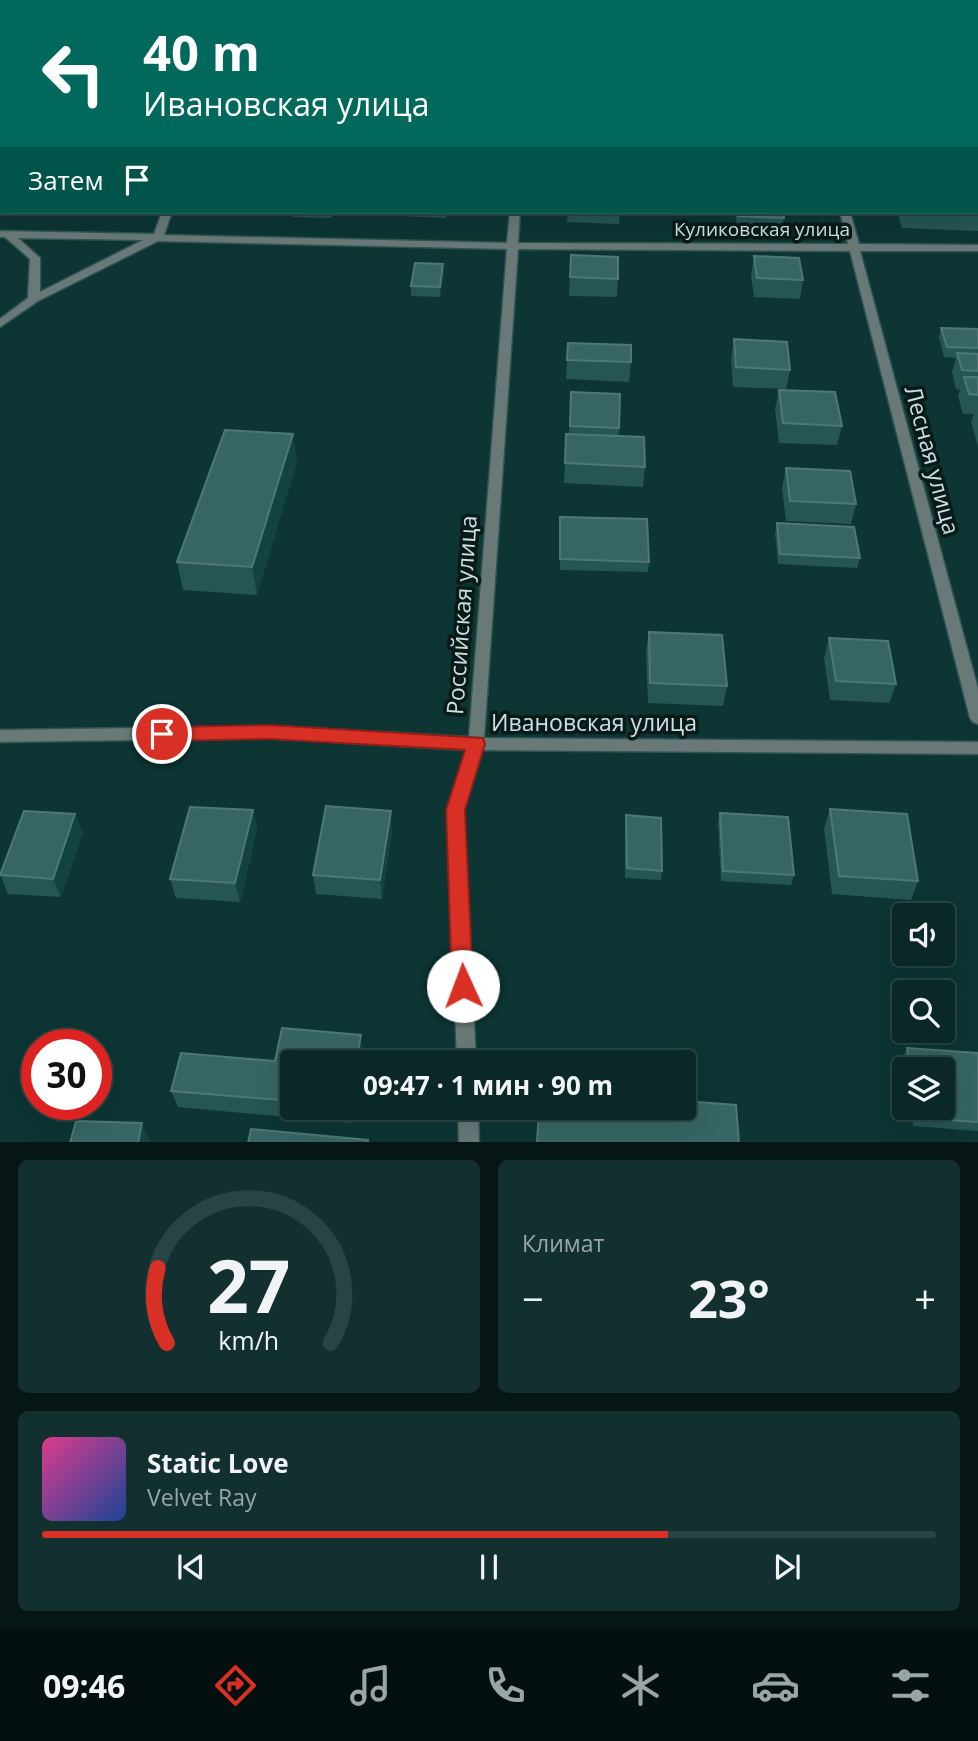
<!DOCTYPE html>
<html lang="ru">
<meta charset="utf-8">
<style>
:root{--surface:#092827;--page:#12302f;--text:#f1f3f6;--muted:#99a6a7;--line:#294444;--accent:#d93025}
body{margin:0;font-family:"Open Sans",sans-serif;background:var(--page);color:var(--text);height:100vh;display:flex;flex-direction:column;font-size:26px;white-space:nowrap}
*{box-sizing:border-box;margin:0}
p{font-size:23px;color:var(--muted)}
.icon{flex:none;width:38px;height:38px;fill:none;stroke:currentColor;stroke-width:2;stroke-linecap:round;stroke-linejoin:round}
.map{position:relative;height:1142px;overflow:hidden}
.sheet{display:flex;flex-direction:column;gap:18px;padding:18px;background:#051615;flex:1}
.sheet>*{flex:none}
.guide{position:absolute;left:0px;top:0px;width:978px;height:214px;box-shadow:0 7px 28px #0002,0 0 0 2px var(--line);background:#00695c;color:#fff;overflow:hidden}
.controls{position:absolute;left:892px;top:903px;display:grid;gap:14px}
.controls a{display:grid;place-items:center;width:63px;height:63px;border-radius:7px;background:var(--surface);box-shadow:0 7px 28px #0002,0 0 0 2px var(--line);font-size:35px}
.speed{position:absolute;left:21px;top:1029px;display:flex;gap:14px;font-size:35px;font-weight:700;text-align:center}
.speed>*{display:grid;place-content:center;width:91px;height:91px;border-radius:50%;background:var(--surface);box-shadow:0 7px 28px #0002,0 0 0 2px var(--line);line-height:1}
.speed .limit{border:10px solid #d22;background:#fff;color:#111}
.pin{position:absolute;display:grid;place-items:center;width:60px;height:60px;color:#fff;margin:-30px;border:4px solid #fff;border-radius:50%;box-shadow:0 2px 7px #0007}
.me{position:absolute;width:77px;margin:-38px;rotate:358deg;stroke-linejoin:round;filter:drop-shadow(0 0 5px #0008)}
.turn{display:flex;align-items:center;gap:24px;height:147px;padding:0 28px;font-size:32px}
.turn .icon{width:91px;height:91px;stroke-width:2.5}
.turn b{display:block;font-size:49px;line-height:60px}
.then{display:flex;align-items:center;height:66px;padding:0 28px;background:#0003;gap:14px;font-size:26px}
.big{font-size:52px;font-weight:700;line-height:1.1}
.sheet .card{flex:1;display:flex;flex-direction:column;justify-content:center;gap:10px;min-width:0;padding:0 24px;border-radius:10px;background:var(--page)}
.sheet .dial{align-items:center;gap:0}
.dial svg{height:182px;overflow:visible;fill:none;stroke:var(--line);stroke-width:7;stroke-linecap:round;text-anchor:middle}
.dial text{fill:var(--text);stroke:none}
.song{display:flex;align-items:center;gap:21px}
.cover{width:84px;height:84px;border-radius:10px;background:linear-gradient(135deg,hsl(330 70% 55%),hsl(220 70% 35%))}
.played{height:7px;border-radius:4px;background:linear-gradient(90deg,var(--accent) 70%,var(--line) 70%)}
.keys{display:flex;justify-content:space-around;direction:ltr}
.heat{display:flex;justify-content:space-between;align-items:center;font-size:38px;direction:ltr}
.sheet .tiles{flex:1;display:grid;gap:18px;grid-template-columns:1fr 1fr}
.card:last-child{grid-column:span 2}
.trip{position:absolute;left:280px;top:1050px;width:416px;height:70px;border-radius:7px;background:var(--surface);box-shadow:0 7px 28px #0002,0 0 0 2px var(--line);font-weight:700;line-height:70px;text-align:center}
.tabs{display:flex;height:112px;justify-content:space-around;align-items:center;background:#041010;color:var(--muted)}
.tabs .icon{width:49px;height:49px}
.tabs .active{color:var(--accent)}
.tabs b{font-size:32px;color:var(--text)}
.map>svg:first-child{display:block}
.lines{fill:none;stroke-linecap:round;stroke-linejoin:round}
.minor-casing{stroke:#2f5453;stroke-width:3}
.minor{fill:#687978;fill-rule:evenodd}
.wall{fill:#255654}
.shaded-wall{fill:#134341}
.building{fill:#376563;stroke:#4e7877;stroke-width:2}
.route{fill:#d93025;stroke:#8d1f18;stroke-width:2}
.labels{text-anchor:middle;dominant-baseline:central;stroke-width:7;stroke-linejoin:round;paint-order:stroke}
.far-street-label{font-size:19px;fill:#cce0df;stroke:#091a19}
.street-label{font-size:23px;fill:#cce0df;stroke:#091a19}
</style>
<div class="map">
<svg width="978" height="1143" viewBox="0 0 978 1143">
<rect width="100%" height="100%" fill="#0c3534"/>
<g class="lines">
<defs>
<path id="minor" d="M 346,0 L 361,0 L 344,2 Z
M 514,0 L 522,0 L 522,2 L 514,2 Z
M 775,0 L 783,0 L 783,2 L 775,2 Z
M 162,212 L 172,212 L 164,235 L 507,243 L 510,212 L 520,212 L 518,243 L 848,244 L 840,212 L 850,212 L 859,244 L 978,245 L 978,251 L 860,251 L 978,689 L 978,724 L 973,722 L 970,718 L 850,251 L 518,249 L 484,738 L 978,742 L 978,754 L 482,750 L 464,810 L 476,1062 L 457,1062 L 448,810 L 466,750 L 269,738 L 0,742 L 0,730 L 269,726 L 469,737 L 507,249 L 158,241 L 38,301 L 0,327 L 0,319 L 28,298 L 30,259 L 5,237 L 0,237 L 0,231 L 154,234 ZM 18,238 L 143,240 L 40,292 L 40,258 Z
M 458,1108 L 478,1108 L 479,1143 L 459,1143 Z"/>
</defs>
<use href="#minor" class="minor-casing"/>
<use href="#minor" class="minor"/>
</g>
<path class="wall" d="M 976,3 L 978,3 L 978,40 L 976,40 Z
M 978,81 L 978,109 L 976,106 L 976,87 Z
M 978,195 L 978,231 L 902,228 L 897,212 L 976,212 Z
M 229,212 L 275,212 L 274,215 L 229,213 Z
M 292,212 L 333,212 L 331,218 L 293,217 Z
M 402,212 L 447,212 L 446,218 L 402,216 Z
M 568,212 L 620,212 L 619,224 L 567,222 Z
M 735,212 L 783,212 L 784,218 L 782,228 L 737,226 Z
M 571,255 L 618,279 L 617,297 L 569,296 Z
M 754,256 L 803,280 L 800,299 L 754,297 L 751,275 Z
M 444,274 L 440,297 L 411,296 L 411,286 Z
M 941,328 L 978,329 L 978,446 L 971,422 L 974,414 L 963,414 L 958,396 L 960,390 L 956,389 L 952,372 L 956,358 L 944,357 L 939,337 Z
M 734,339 L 790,370 L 786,389 L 733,387 L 731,358 Z
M 568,343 L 631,362 L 629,382 L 566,379 Z
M 779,390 L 842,426 L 837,445 L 779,443 L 775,409 Z
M 571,392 L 619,428 L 619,436 L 645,467 L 643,487 L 564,483 L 566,434 L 569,434 Z
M 297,462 L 257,595 L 183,590 L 177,562 Z
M 786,468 L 856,504 L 851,524 L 786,521 L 782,488 Z
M 560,517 L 649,562 L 648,572 L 560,570 Z
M 777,523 L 860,558 L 857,568 L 778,564 L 775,533 Z
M 649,632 L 727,686 L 723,706 L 648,703 L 646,652 Z
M 829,638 L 896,684 L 889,703 L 830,700 L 824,658 Z
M 830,809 L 918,881 L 911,900 L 832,894 L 824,828 Z
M 253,810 L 257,829 L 240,902 L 176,898 L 170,879 Z
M 720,813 L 794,875 L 791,885 L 721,881 L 718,823 Z
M 75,814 L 83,833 L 61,897 L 8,894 L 0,874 Z
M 626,815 L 662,871 L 661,880 L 625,878 L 625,825 Z
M 392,830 L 382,899 L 316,894 L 313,875 Z
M 907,1048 L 978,1053 L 978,1131 L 913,1126 L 911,1108 L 943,1108 L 943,1069 L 905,1069 L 903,1057 Z
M 363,1052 L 292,1062 L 292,1108 L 354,1108 L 352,1123 L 178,1107 L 171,1091 L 275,1061 Z"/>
<path class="shaded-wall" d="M 164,0 L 203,0 L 203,2 L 164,2 Z
M 0,61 L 2,67 L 2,80 L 0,82 Z
M 2,166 L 2,192 L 0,195 L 0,169 Z
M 443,264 L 444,274 L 440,297 L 440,287 Z
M 293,434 L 297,462 L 257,595 L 252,567 Z
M 253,810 L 257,829 L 240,902 L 235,883 Z
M 391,811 L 392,830 L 382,899 L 380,880 Z
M 75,814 L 83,833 L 61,897 L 53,879 Z
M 361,1035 L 363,1052 L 362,1062 L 356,1062 Z
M 349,1108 L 354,1108 L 352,1123 Z
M 142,1123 L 149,1139 L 149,1143 L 138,1143 Z"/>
<path class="building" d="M 387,0 L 431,0 L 431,2 L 386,2 Z
M 451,0 L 474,0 L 473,2 L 451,2 Z
M 662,0 L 692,0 L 692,2 L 662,2 Z
M 976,3 L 978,3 L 978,24 L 976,24 Z
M 0,47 L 2,47 L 2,60 L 0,60 Z
M 976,194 L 978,195 L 978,212 L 966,212 L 976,212 Z
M 568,212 L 620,212 L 620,215 L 568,213 Z
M 738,212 L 783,212 L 784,218 L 738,216 Z
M 571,255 L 618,257 L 618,279 L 570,277 Z
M 754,256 L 799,258 L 803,280 L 757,278 Z
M 415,263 L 443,264 L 440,287 L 411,286 Z
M 941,328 L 978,329 L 978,348 L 947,347 Z
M 734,339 L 787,342 L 790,370 L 736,367 Z
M 568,343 L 631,345 L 631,362 L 567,360 Z
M 957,353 L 978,354 L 978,371 L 962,370 Z
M 964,377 L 978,377 L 978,395 L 969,394 Z
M 779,390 L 835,392 L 842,426 L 783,423 Z
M 571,392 L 620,394 L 619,428 L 570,426 Z
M 225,430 L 293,434 L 252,567 L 177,562 Z
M 566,434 L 644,437 L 645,467 L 565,463 Z
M 786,468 L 850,471 L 856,504 L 790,501 Z
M 560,517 L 647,519 L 649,562 L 560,559 Z
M 777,523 L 854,527 L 860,558 L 780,554 Z
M 649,632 L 722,635 L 727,686 L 650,683 Z
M 829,638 L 888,641 L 896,684 L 836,681 Z
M 326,806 L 391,811 L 380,880 L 313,875 Z
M 190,807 L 253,810 L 235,883 L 170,879 Z
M 830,809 L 907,814 L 918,881 L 839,876 Z
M 24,811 L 75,814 L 53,879 L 0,875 Z
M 720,813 L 788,817 L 794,875 L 723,871 Z
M 626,815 L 661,818 L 662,871 L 627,868 Z
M 282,1028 L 361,1035 L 356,1062 L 292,1062 L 292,1101 L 171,1091 L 181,1053 L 275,1061 Z
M 907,1048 L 978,1053 L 978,1122 L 918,1118 L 916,1108 L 943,1108 L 943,1069 L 911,1069 Z
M 684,1101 L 736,1105 L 739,1143 L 537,1143 L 539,1108 L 684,1108 Z
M 76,1121 L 142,1123 L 138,1143 L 70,1143 Z
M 251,1129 L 368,1140 L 368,1143 L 248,1143 Z"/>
<path class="route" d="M 269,725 L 483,738 L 485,744 L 465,810 L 473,986 L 470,993 L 463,996 L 455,993 L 452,986 L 446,810 L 465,750 L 269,739 L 162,741 L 155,739 L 153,734 L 155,729 L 162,727 Z"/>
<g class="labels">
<g class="far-street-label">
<text x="762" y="229">Куликовская улица</text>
</g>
<g class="street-label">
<text transform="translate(933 460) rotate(75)">Лесная улица</text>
<text transform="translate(461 615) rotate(-86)">Российская улица</text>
<text x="594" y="722">Ивановская улица</text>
</g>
</g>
</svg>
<div class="controls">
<a><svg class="icon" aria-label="sound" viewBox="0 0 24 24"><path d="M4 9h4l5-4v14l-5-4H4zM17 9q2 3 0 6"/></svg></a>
<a><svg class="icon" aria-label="search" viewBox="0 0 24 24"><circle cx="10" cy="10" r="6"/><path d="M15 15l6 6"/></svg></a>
<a><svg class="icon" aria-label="layers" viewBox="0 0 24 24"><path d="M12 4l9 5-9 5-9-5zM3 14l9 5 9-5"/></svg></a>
</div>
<div class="speed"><div class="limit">30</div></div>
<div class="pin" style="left:162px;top:734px;background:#d93025"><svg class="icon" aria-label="arrive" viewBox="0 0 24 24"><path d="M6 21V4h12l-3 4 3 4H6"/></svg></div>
<svg class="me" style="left:463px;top:986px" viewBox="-20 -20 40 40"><circle r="19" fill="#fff"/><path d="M0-13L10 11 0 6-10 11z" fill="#d93025"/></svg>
<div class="trip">09:47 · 1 мин · 90 m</div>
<div class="guide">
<div class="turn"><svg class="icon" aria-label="left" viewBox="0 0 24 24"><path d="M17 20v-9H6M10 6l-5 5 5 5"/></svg><div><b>40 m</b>Ивановская улица</div></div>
<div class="then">Затем<svg class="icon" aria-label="arrive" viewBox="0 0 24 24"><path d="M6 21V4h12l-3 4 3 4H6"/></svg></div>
</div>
</div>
<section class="sheet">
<div class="tiles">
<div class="card dial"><svg viewBox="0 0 100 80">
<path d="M14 69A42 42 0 1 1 86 69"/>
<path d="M14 69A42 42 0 0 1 10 36" stroke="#d93025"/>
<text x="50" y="56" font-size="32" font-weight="700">27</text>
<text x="50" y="72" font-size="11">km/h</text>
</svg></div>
<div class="card"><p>Климат</p>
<div class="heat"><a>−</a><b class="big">23°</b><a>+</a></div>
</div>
<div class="card">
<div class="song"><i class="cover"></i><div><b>Static Love</b><p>Velvet Ray</p></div></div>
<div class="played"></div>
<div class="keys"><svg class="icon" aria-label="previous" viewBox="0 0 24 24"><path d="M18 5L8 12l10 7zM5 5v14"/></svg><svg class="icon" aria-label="pause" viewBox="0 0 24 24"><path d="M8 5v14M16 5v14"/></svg><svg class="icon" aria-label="next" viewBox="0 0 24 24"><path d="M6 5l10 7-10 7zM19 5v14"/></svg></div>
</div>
</div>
</section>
<nav class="tabs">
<b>09:46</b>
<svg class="icon active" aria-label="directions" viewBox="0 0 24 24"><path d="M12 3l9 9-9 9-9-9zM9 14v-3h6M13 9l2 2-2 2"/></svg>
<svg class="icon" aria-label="music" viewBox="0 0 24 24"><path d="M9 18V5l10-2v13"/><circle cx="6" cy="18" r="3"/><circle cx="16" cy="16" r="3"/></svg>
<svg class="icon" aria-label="phone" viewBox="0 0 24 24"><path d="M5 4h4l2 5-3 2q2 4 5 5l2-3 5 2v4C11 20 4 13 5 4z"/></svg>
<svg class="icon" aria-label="climate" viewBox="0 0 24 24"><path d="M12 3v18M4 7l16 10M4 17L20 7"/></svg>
<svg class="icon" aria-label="car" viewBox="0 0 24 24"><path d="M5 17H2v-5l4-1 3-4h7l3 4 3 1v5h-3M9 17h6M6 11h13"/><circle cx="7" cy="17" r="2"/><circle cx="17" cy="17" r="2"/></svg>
<svg class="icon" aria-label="filters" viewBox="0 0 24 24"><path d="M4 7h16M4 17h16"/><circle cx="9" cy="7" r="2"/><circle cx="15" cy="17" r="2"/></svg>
</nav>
